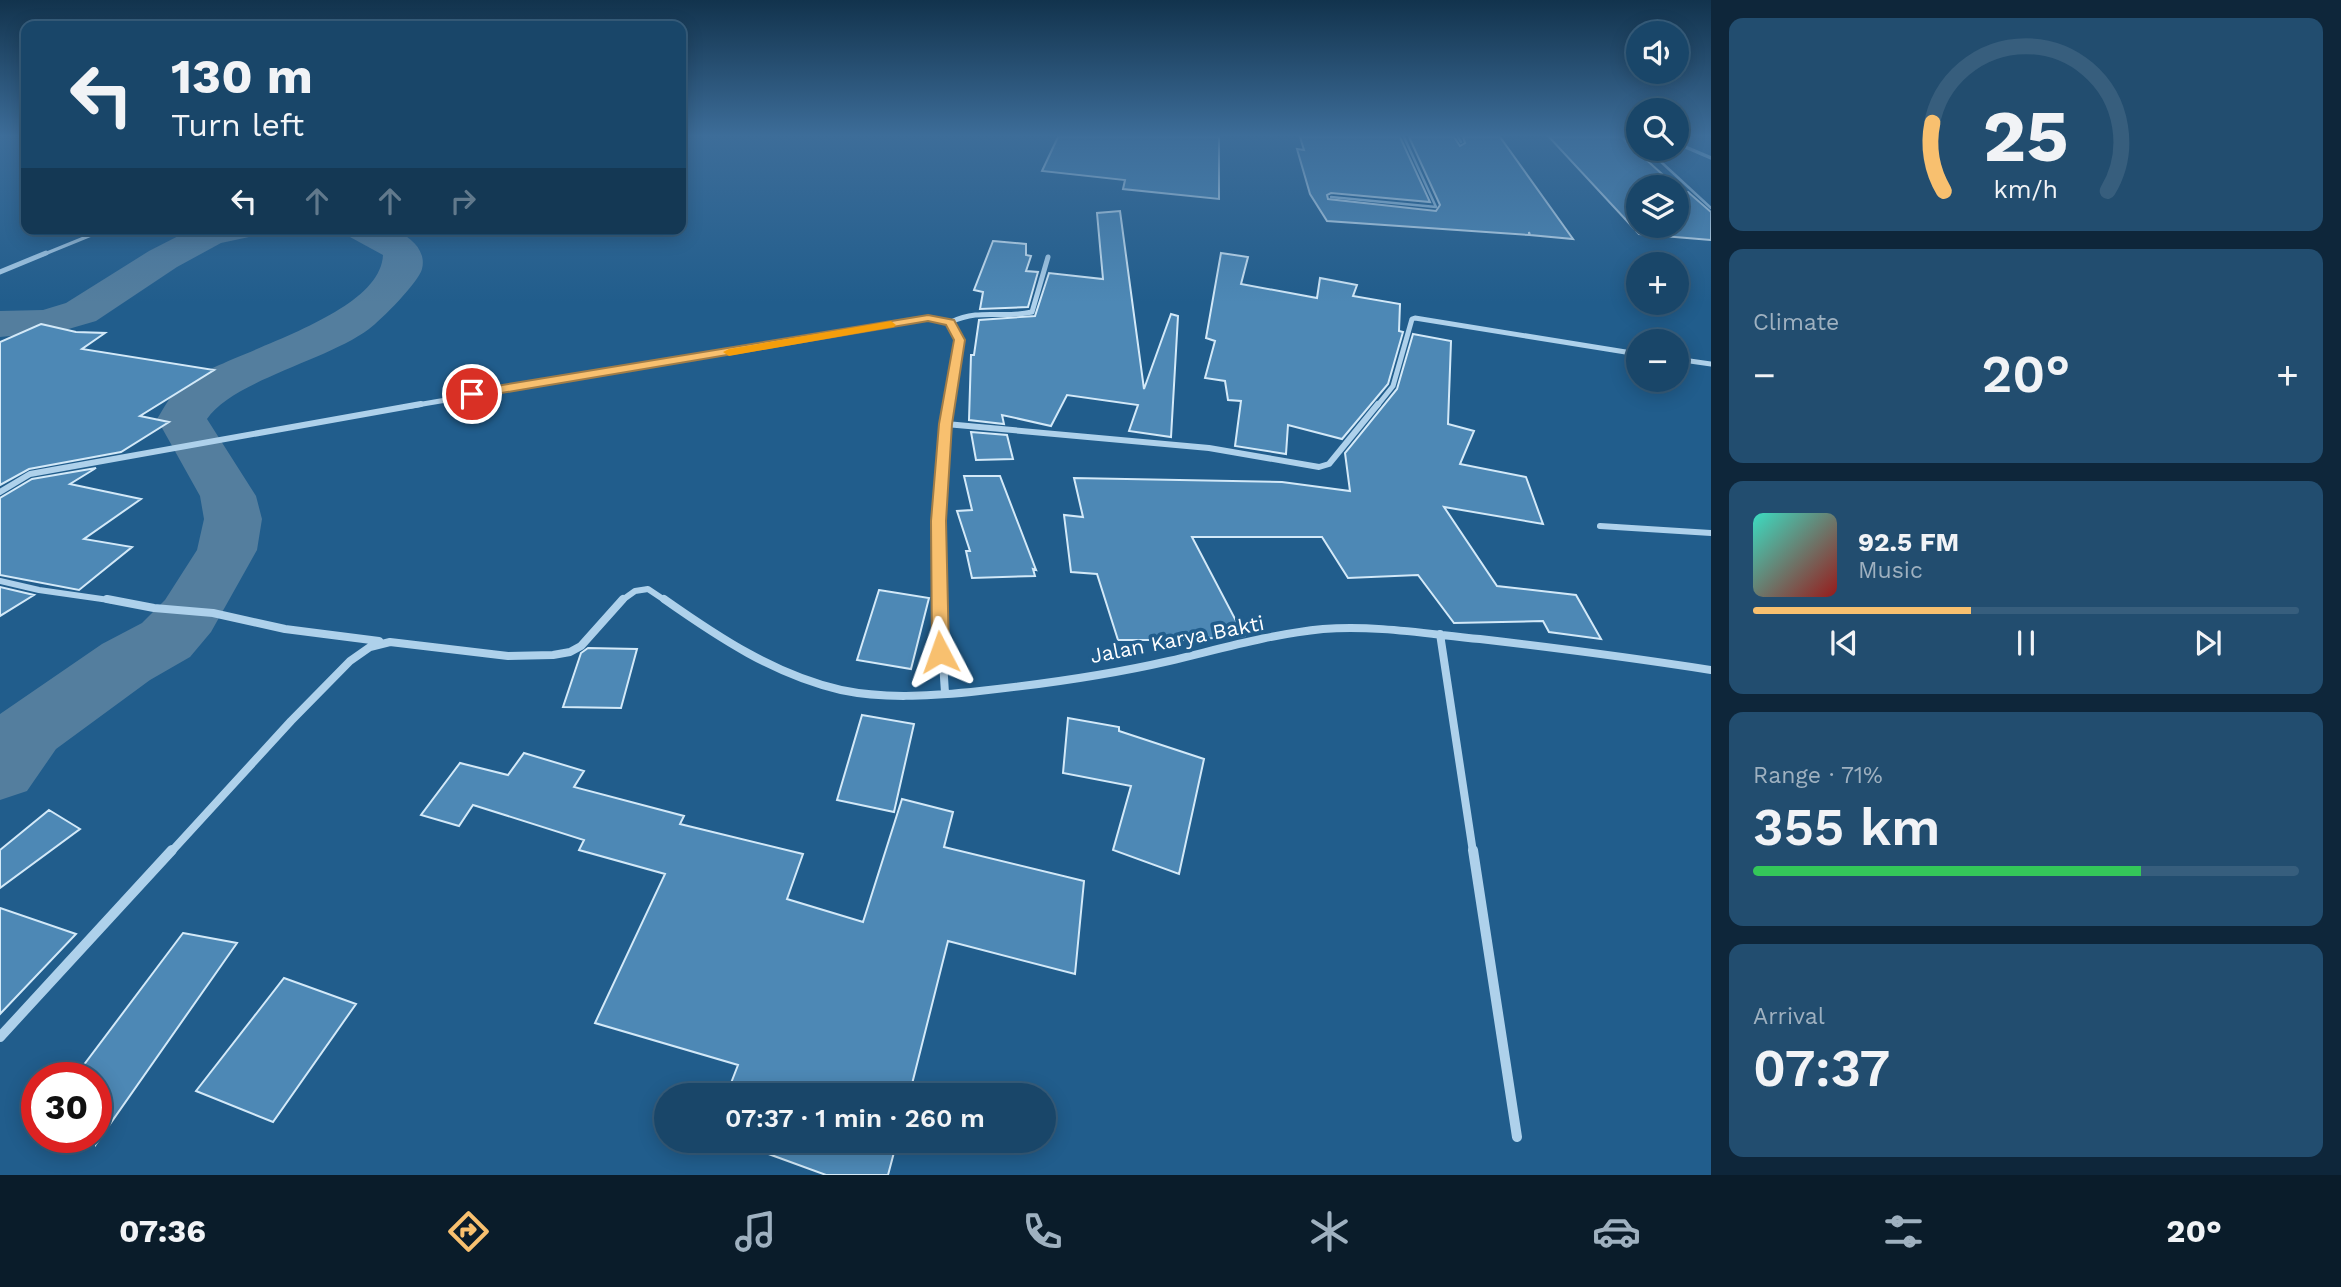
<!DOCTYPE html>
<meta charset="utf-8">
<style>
:root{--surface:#194669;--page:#224d6f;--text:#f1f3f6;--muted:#9fb1c0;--line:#375e7d;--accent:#f8c06f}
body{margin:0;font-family:"Work Sans",sans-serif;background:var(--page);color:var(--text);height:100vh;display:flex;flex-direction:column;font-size:26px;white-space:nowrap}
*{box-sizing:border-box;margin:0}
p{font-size:23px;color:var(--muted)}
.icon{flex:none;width:38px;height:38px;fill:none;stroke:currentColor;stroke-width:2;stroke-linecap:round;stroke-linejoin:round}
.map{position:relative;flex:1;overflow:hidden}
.panel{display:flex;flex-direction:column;gap:18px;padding:18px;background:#0e263a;width:630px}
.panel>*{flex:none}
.top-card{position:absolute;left:21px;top:21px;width:665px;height:214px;border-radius:14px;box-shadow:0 4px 18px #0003,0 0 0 2px var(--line);background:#194669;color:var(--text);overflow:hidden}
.buttons{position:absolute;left:1626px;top:21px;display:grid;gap:14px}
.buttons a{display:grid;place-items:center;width:63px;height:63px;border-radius:50%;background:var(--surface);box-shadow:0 4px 18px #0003,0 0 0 2px var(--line);font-size:35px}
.speed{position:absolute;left:21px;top:1062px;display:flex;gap:14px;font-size:35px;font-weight:700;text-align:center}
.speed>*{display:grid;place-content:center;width:91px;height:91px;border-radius:50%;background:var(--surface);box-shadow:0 4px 18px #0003,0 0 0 2px var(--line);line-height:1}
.speed .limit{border:10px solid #d22;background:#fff;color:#111}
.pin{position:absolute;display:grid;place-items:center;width:60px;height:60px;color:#fff;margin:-30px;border:4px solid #fff;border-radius:50%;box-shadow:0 2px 7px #0007}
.me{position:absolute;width:77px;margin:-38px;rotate:356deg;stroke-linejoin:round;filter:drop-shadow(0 0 5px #0008)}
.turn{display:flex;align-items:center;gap:24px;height:147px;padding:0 35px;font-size:32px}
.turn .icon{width:91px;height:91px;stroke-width:2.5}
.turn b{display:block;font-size:49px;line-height:60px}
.lanes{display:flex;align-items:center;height:66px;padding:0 35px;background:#0003;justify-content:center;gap:35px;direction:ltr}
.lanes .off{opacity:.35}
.big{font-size:52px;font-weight:600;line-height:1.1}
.panel .widget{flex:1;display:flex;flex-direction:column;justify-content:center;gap:10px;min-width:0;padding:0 24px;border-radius:14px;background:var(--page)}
.panel .dial{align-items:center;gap:0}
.dial svg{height:182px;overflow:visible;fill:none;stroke:var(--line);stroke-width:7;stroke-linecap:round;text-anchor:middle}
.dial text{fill:var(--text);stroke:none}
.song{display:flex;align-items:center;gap:21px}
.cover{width:84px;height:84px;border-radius:10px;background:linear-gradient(135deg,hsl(170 70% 55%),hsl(0 70% 35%))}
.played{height:7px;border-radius:4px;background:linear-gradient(90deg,var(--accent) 40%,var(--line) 40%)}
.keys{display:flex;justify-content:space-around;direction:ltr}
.heat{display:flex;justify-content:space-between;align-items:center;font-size:38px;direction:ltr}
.charge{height:10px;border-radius:5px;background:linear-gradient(90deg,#34c759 71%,var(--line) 0)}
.trip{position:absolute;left:654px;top:1083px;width:402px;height:70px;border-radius:35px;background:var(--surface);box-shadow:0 4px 18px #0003,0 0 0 2px var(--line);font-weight:600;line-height:70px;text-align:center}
.tab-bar{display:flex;height:112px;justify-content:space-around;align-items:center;background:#0a1c2a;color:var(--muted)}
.tab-bar .icon{width:49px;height:49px}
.tab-bar .selected{color:var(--accent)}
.tab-bar b{font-size:32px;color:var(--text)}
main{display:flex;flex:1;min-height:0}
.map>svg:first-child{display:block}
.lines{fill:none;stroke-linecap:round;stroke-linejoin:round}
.river{fill:#547e9e;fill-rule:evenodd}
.building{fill:#4d88b5;stroke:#d3e9f8;stroke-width:2;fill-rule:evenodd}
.lane{stroke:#aed1eb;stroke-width:2.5}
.street-far4{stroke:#aed1eb;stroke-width:3.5}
.street-far3{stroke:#aed1eb;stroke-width:5}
.street-far2{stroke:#aed1eb;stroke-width:6}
.street-far1{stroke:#aed1eb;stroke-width:8}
.street{stroke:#aed1eb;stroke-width:10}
.route{fill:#f8c06f;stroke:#a17d48;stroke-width:2}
.slow{fill:#f59e0b}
.labels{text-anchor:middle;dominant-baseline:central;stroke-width:7;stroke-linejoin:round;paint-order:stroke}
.street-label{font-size:21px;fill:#fff;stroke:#215d8c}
</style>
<main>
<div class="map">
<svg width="1711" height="1175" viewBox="0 0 1711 1175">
<rect width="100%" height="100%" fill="#215d8c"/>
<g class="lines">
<path class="river" d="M 192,229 L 254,229 L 249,237 L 221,243 L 177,267 L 96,321 L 41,337 L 31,334 L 0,337 L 0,311 L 43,310 L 66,303 L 149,251 Z
M 345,229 C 359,229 379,226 393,230 C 409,235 427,250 422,269 C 418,283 381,320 369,329 C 328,360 232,381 207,419 L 256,496 L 262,519 L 257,550 L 211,632 L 190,657 L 150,680 L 56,749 L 27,791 L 0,800 L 0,714 L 102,644 L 142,623 L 165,600 L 197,550 L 204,519 L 200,496 L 157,419 C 164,408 172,392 182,385 C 226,352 380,318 383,255 L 350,237 Z"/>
</g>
<path class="building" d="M 1058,137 L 1219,137 L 1219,199 L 1123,189 L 1125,180 L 1042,171 Z
M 1300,137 L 1400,137 L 1430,202 L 1331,193 L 1327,195 L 1328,199 L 1436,211 L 1440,205 L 1409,137 L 1454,137 L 1460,146 L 1465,143 L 1463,137 L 1500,137 L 1573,239 L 1530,235 L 1529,232 L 1529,235 L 1327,221 L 1310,194 L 1297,149 L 1304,150 Z
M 1549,137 L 1621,137 L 1682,192 L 1688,192 L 1711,212 L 1711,240 L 1639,234 ZM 1638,187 L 1676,187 L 1676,226 L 1638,226 Z
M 1120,211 L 1144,389 L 1171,314 L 1178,316 L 1171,437 L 1129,431 L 1138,405 L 1067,395 L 1051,426 L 1002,415 L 1004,424 L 969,420 L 971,355 L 974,355 L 979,320 L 1035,316 L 1049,273 L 1103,279 L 1097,213 Z
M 993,241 L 1026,244 L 1026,255 L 1031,256 L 1026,271 L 1038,272 L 1028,307 L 980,309 L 983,292 L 974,290 Z
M 1221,253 L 1248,257 L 1241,284 L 1317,298 L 1320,278 L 1357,285 L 1353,296 L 1400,304 L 1399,331 L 1403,332 L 1388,384 L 1342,439 L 1288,425 L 1286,454 L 1235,446 L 1241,401 L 1228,400 L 1225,381 L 1205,378 L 1215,341 L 1206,338 Z
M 41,324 L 76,332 L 105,333 L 82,349 L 214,370 L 140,416 L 169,422 L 121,452 L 29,469 L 0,485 L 0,342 Z
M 1413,334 L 1451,341 L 1448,424 L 1474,431 L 1460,464 L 1526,477 L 1543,524 L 1444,507 L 1497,586 L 1576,595 L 1601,639 L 1549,632 L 1543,621 L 1454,623 L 1418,575 L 1348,578 L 1322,537 L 1192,537 L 1244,636 L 1183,640 L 1118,640 L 1097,574 L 1071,572 L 1064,515 L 1083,517 L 1074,478 L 1282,482 L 1350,491 L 1345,453 L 1397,389 Z
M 971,432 L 1007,435 L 1013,459 L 976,460 Z
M 96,468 L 70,484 L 141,499 L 84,539 L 132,547 L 79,590 L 0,575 L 0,498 L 32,479 Z
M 964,476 L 1000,476 L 1036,570 L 1033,569 L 1035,576 L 972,578 L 966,551 L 970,551 L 957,511 L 972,510 Z
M 0,587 L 34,595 L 0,616 Z
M 879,590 L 929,598 L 911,669 L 857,660 Z
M 588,648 L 637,649 L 621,708 L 563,707 L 581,653 Z
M 862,715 L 914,724 L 894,812 L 837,800 Z
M 1068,718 L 1119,727 L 1119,731 L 1204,759 L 1179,874 L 1113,850 L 1131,786 L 1063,773 Z
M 524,753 L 584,771 L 574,787 L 684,816 L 680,824 L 803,854 L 787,899 L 863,922 L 902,799 L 953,812 L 944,847 L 1084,881 L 1075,974 L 948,941 L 909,1096 L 726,1096 L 738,1065 L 595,1023 L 665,874 L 579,850 L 584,840 L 473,805 L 459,826 L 421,815 L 460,763 L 508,775 Z
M 49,810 L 80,829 L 0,888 L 0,850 Z
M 0,908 L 76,934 L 0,1014 Z
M 183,933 L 237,943 L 96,1144 L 96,1078 L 74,1078 Z
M 284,978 L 356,1004 L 273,1122 L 196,1091 Z
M 733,1141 L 897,1141 L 888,1175 L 826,1175 Z"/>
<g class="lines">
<path class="lane" d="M 1458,137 L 1461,142
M 1632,137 L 1638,140
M 1647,149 L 1711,208
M 1331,197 L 1436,207 L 1404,137"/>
<path class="street-far4" d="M 1676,143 L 1711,158
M 42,255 L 106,229"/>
<path class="street-far3" d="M 0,272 L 46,253
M 951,322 C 981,308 1002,319 1032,312 L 1048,257
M 1676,359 L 1711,364
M 411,406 L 928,318 L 948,322 L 959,339 L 950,406
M 1377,406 L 1393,386 L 1412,319 L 1415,318 L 1638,354"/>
<path class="street-far2" d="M 946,424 L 1209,448 L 1319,467 L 1329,464 L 1378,404
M 0,492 L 30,474 L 421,404
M 1600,526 L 1711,533
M 0,581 L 39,590 L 116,601
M 621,601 L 635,591 L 648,589 L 666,601
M 939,601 L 940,516 L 950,404"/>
<path class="street-far1" d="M 107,599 L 154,608 L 213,613 L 285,629 L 379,641
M 664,599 C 718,637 775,675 841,690 C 884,699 928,696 971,692 C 1037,685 1104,676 1169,661 C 1220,649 1271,634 1323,629 C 1376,625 1427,634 1480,639 C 1557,648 1634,658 1711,670
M 939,599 L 945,693
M 1440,634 L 1473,852
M 171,852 L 291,721 L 350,661 L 370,647 L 390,642 L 508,656 L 553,655 L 570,652 L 581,646 L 623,599"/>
<path class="street" d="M 1473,850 L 1517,1137
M 0,1037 L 172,850"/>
</g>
<linearGradient id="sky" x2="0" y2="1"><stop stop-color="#12334d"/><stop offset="0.45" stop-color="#3d6d99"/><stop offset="1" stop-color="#3d6d99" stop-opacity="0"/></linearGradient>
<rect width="1711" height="302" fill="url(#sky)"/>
<path class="route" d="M 928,315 L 954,320 L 965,340 L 952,424 L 946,521 L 949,652 L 940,658 L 932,652 L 931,521 L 939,424 L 954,340 L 946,325 L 928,321 L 472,398 L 466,394 L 472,390 Z"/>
<path class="slow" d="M 891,321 L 896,325 L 894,327 L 729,356 L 723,352 L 729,349 Z"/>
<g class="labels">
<g class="street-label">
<text transform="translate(1177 639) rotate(-11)">Jalan Karya Bakti</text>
</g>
</g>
</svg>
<div class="buttons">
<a><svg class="icon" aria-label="sound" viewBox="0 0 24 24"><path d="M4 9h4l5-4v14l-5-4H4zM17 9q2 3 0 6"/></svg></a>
<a><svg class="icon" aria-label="search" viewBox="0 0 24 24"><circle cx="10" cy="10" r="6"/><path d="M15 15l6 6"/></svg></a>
<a><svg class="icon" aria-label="layers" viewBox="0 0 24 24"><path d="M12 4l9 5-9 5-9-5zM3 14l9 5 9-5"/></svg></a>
<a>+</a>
<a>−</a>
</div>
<div class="speed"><div class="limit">30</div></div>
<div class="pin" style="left:472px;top:394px;background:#d93025"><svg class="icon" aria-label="arrive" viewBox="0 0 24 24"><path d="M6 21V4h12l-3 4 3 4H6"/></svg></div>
<svg class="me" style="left:940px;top:652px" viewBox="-20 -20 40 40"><path d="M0-17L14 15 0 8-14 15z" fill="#f8c06f" stroke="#fff" stroke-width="4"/></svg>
<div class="trip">07:37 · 1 min · 260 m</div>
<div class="top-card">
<div class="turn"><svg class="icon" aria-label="left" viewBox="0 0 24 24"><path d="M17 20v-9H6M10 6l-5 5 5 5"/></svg><div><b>130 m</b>Turn left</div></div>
<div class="lanes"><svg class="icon" aria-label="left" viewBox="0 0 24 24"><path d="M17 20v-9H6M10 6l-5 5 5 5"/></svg><svg class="icon off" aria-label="ahead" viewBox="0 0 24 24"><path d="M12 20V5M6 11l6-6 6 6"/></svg><svg class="icon off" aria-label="ahead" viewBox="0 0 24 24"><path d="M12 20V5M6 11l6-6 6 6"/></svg><svg class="icon off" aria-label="right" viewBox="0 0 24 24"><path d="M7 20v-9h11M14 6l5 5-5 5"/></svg></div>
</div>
</div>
<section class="panel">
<div class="widget dial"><svg viewBox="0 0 100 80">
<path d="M14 69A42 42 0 1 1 86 69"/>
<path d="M14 69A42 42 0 0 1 9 39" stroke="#f8c06f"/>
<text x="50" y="56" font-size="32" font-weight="700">25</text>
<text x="50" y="72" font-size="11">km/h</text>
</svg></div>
<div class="widget"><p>Climate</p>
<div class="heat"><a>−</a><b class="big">20°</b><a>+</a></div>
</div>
<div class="widget">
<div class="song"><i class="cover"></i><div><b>92.5 FM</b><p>Music</p></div></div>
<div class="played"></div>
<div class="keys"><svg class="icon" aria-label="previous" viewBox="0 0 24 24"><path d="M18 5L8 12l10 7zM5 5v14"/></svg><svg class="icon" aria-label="pause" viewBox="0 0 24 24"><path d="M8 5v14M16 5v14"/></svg><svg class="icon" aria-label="next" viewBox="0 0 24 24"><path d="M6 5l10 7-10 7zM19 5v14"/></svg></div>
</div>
<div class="widget"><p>Range · 71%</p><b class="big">355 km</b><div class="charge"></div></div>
<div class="widget"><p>Arrival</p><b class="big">07:37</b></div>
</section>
</main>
<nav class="tab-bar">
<b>07:36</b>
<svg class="icon selected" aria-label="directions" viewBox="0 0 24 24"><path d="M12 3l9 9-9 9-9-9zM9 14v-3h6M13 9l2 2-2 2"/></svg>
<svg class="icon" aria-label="music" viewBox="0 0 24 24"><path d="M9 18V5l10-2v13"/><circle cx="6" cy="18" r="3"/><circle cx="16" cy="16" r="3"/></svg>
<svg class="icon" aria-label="phone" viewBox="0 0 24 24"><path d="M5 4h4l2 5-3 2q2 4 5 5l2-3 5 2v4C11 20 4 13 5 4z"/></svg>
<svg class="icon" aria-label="climate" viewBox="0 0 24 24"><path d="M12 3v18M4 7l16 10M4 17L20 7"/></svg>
<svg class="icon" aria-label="car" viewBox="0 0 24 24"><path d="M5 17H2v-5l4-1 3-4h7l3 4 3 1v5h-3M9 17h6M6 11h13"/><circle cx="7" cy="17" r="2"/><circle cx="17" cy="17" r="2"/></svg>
<svg class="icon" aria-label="filters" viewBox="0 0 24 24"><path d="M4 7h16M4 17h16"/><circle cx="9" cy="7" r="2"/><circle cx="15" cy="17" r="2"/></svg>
<b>20°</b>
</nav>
